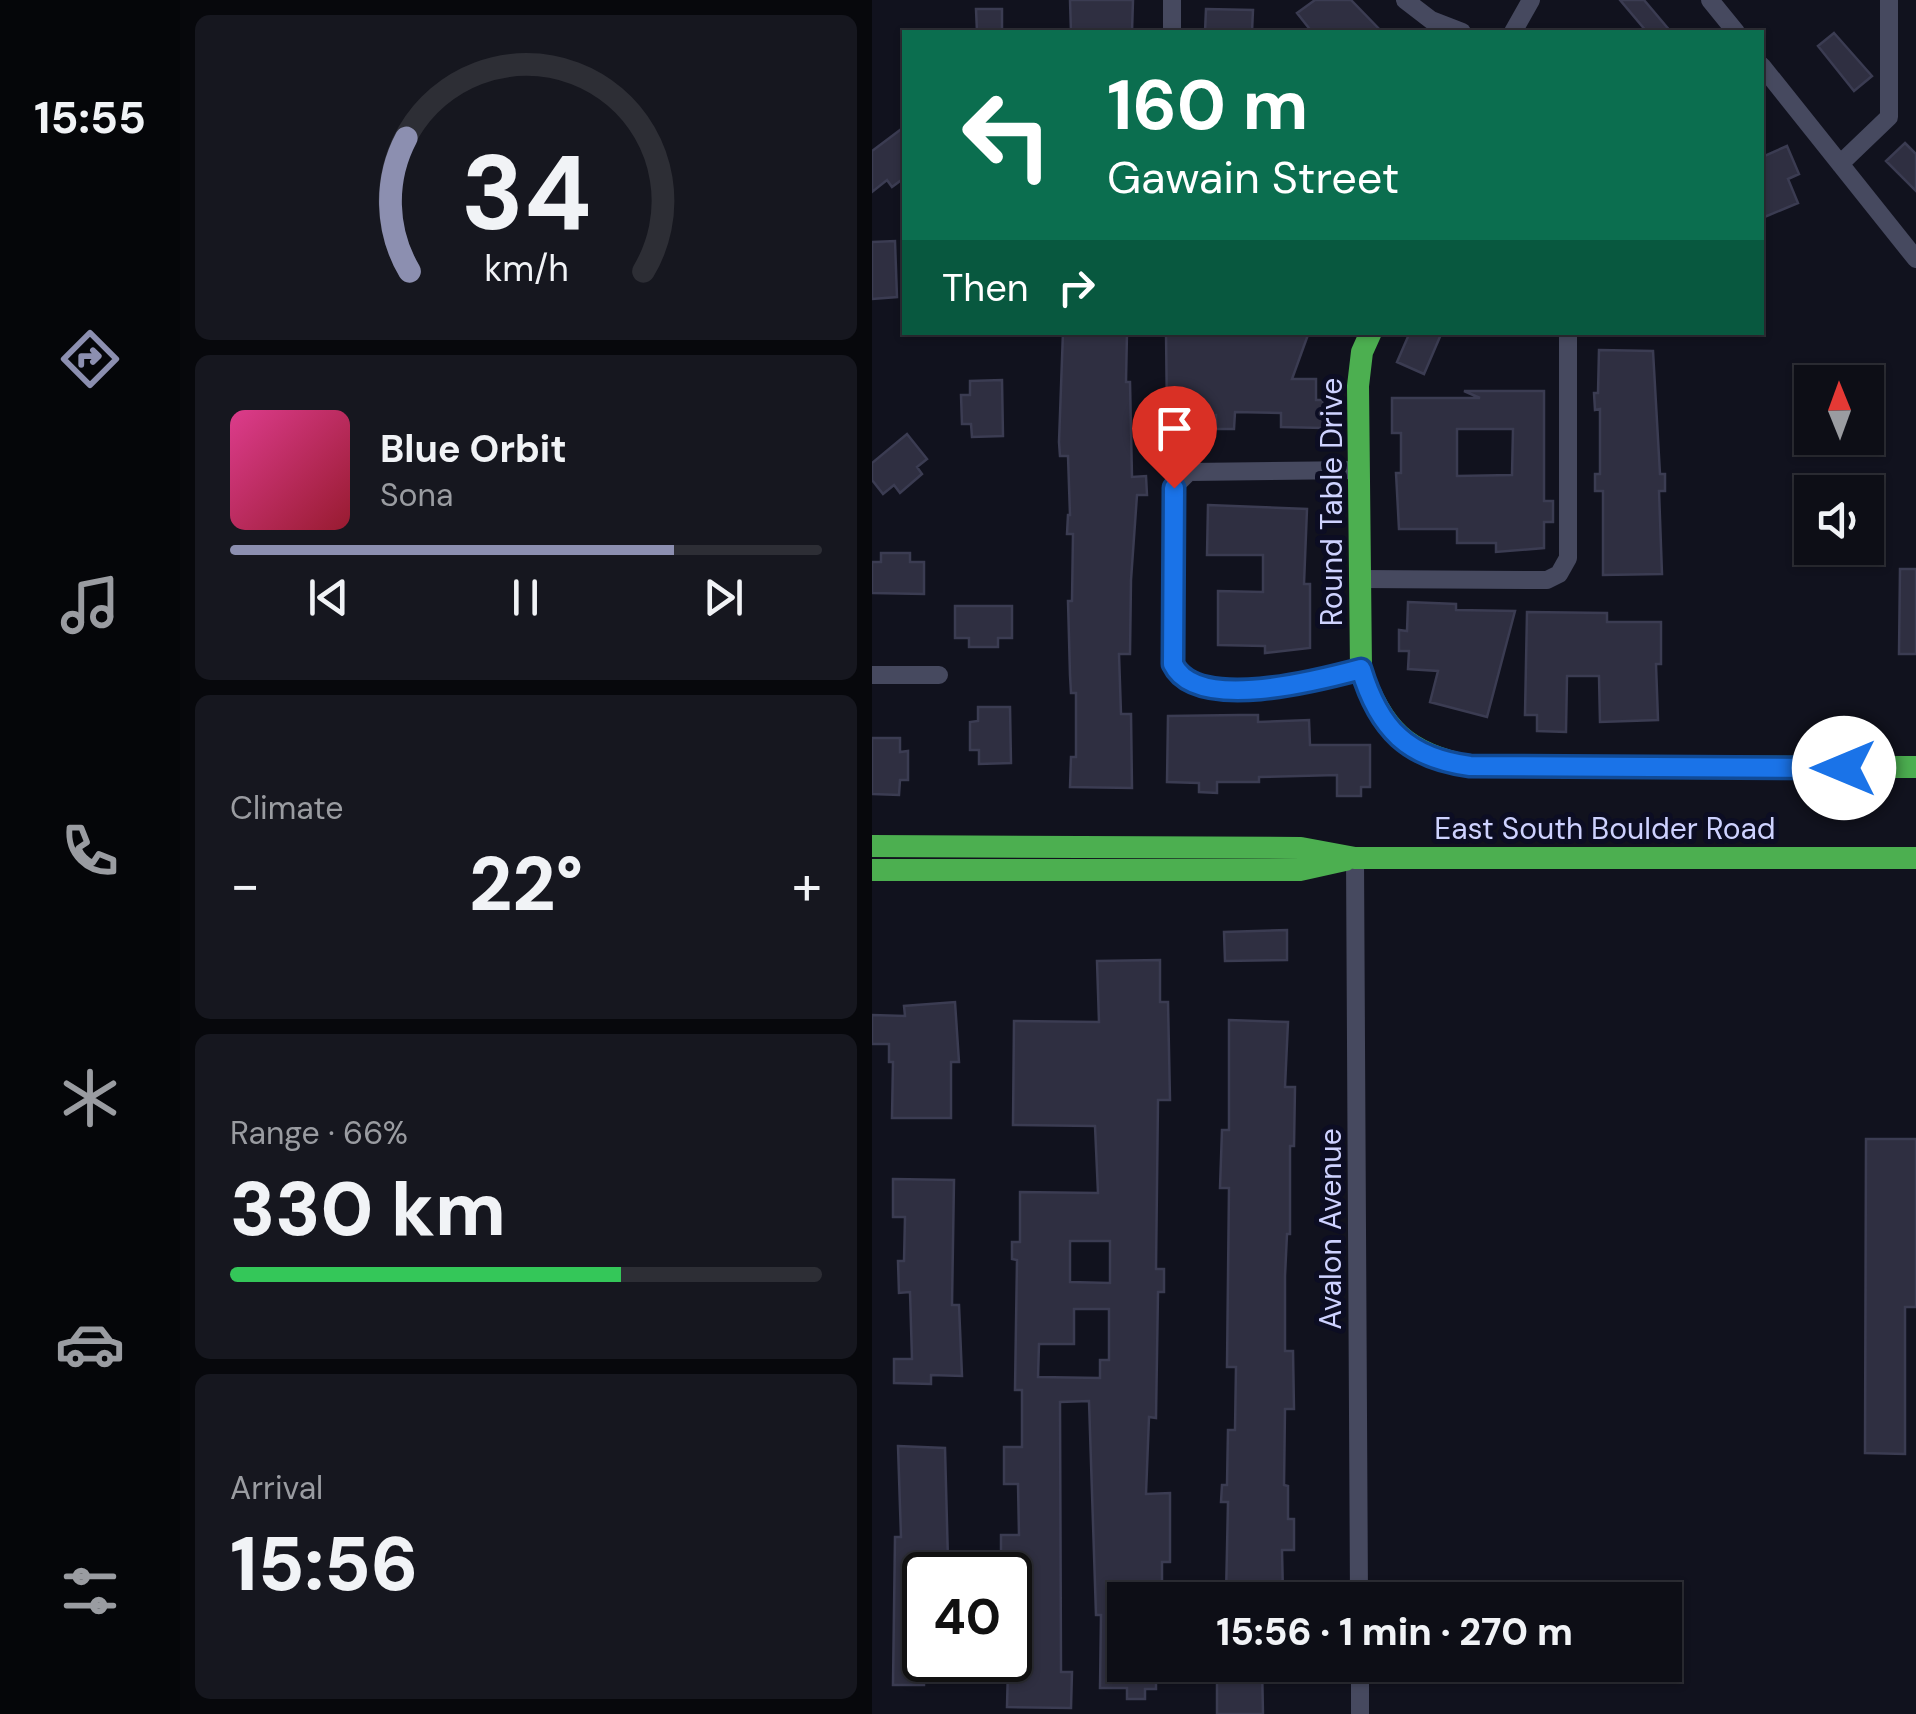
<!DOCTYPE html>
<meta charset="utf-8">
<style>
:root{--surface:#0d0e16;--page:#16171f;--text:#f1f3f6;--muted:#9a9ca1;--line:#2d2e35;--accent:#8c8fb0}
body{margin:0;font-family:"DM Sans",sans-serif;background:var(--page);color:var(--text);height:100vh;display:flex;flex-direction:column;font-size:38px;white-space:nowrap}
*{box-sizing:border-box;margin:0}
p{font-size:32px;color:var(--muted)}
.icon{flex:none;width:55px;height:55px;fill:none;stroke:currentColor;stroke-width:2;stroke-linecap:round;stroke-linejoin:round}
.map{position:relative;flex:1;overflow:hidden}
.drawer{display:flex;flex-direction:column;gap:15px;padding:15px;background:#07080c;width:692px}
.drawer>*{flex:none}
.top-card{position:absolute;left:30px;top:30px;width:862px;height:305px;border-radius:0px;box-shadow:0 2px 8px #0004,0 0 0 2px var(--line);background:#0b6e4f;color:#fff;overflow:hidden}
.needle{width:65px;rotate:359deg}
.buttons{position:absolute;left:922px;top:365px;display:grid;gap:20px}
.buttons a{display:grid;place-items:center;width:90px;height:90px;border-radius:0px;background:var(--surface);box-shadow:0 2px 8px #0004,0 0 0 2px var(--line);font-size:50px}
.speed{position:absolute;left:30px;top:1552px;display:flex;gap:20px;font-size:50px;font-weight:700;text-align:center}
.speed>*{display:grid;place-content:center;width:130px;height:130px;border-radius:50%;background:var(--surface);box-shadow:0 2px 8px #0004,0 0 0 2px var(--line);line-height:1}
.speed .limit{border:5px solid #111;border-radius:15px;background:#fff;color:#111}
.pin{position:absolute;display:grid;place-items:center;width:85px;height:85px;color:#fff;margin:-102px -42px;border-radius:50% 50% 50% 0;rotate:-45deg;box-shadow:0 0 10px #0007}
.pin .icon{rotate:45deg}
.me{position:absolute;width:110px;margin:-55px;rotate:270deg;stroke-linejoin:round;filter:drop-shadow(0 0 8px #0008)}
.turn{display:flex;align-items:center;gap:35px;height:210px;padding:0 40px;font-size:45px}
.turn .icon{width:130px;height:130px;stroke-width:2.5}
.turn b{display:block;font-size:70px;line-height:85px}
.then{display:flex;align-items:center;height:95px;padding:0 40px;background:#0003;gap:20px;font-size:38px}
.big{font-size:75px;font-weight:800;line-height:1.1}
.drawer .tile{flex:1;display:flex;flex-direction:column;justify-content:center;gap:15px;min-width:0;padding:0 35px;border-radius:15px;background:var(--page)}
.drawer .dial{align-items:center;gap:0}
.dial svg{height:260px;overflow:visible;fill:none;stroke:var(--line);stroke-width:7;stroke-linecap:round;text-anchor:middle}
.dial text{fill:var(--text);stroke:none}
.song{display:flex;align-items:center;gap:30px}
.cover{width:120px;height:120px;border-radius:15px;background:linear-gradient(135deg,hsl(330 70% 55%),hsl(350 70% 35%))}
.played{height:10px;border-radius:5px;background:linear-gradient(90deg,var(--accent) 75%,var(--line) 75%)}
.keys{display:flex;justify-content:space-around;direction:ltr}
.heat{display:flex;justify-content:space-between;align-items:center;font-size:55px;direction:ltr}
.charge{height:15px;border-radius:8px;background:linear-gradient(90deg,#34c759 66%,var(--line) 0)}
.trip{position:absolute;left:235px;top:1582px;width:575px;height:100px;border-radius:0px;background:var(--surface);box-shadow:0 2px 8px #0004,0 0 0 2px var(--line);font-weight:800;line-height:100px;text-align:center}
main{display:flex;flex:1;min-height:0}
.menu{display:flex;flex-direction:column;width:180px;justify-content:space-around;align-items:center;background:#050609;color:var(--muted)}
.menu .icon{width:70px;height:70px}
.menu .on{color:var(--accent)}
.menu b{font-size:45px;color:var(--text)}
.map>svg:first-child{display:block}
.building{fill:#2f2f41;stroke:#3b3c52;stroke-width:2.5;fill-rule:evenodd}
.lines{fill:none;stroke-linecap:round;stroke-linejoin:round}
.street{stroke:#46495f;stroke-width:18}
.fast{stroke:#4caf50;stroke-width:22}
.route-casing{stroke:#114b97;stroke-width:25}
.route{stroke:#1a73e8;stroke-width:18}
.labels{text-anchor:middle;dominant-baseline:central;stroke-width:10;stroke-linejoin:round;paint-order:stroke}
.street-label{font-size:30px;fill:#ced2ff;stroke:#0c0d23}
</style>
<main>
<nav class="menu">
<b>15:55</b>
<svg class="icon on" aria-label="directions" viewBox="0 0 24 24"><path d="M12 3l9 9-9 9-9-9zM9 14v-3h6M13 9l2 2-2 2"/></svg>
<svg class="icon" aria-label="music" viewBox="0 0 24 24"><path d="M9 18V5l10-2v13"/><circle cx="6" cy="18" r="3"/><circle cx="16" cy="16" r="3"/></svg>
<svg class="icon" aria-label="phone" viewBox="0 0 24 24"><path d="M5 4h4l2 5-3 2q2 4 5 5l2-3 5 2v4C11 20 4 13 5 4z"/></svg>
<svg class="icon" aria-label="climate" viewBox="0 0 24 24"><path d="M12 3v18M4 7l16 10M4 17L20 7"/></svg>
<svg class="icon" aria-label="car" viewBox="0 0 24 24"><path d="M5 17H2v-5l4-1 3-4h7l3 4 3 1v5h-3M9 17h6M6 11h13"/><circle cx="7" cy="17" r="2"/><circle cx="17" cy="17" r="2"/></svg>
<svg class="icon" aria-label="filters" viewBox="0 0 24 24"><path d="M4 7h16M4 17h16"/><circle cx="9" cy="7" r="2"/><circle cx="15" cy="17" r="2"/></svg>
</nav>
<section class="drawer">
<div class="tile dial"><svg viewBox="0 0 100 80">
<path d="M14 69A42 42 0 1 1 86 69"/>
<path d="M14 69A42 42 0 0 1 13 28" stroke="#8c8fb0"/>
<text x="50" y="56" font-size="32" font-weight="700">34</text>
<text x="50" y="72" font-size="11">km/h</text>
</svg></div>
<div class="tile">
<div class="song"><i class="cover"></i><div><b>Blue Orbit</b><p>Sona</p></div></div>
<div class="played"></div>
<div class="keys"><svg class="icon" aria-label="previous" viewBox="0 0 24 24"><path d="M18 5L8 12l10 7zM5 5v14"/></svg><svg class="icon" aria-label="pause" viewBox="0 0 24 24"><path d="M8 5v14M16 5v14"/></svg><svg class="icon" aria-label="next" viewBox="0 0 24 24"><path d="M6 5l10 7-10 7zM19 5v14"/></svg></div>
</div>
<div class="tile"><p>Climate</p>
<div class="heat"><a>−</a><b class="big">22°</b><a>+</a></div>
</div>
<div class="tile"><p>Range · 66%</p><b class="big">330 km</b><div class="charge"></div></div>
<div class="tile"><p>Arrival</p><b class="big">15:56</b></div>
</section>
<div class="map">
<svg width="1044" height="1714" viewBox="0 0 1044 1714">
<rect width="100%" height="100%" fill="#11121e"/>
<path class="building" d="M 198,0 L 261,0 L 260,32 L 199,32 Z
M 443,0 L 479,0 L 510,32 L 440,32 L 425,13 Z
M 748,0 L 772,0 L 799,32 L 775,32 Z
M 104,9 L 130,9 L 130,32 L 105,32 Z
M 334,9 L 381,10 L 380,32 L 333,32 Z
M 962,33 L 1000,76 L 982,91 L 946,46 Z
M 32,127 L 32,178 L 20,187 L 15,180 L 0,192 L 0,151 Z
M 1033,143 L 1044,154 L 1044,191 L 1014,161 Z
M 915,146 L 927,174 L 916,179 L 926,203 L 890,218 L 890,157 Z
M 23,241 L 25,297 L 0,299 L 0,242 Z
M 191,332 L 255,332 L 254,382 L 258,382 L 260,477 L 274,476 L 275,495 L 265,495 L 259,580 L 258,654 L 247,654 L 249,714 L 259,714 L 260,788 L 198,787 L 199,757 L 204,757 L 204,693 L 199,693 L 198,675 L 196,601 L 200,601 L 201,534 L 195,534 L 196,515 L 198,515 L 196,456 L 188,456 L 187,442 Z
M 294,332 L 437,332 L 420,379 L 444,379 L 444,400 L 451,400 L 451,428 L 409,427 L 409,413 L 363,412 L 362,429 L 344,429 L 344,415 L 295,415 Z
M 538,332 L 570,332 L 552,374 L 525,362 Z
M 727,350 L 781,351 L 788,474 L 793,474 L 793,491 L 787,491 L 790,574 L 731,575 L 731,491 L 723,491 L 723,474 L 728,474 L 728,409 L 723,410 L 722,393 L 726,393 Z
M 130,380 L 131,436 L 100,437 L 99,424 L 90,424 L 89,395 L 98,395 L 98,381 Z
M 592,391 L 672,391 L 672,501 L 681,501 L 681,522 L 672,522 L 672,548 L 624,552 L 624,543 L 585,543 L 585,529 L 527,529 L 524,473 L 529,473 L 529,433 L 520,433 L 520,398 L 608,398 ZM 585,429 L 641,429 L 640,475 L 585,476 Z
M 35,434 L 55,459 L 45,467 L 50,474 L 28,493 L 22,485 L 11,494 L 0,480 L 0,463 Z
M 336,505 L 435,509 L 432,584 L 438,584 L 438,648 L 393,653 L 393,646 L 346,645 L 346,591 L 391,592 L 391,555 L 335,555 Z
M 9,553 L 38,553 L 38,562 L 52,562 L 52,594 L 0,593 L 0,562 L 9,562 Z
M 1028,569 L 1044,569 L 1044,654 L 1027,654 Z
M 536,602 L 584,604 L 584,610 L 643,611 L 615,717 L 558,702 L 566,671 L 536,669 L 537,651 L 527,651 L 527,630 L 535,631 Z
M 83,606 L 140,606 L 140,638 L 126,638 L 126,647 L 97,647 L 97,638 L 83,638 Z
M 655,612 L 735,613 L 735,622 L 789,622 L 789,664 L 784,664 L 786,720 L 728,722 L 727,676 L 695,676 L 694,732 L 665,731 L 665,715 L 653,715 Z
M 106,707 L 138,707 L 139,763 L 107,764 L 107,750 L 98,750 L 98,722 L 106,721 Z
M 368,715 L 386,715 L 386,722 L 437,720 L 438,745 L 498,745 L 498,787 L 489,787 L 489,796 L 465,796 L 465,775 L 387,777 L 387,782 L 345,782 L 345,793 L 327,792 L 327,783 L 295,782 L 296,716 Z
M 0,738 L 28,738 L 28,752 L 36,751 L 36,780 L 28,780 L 27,795 L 0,794 Z
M 415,930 L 415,960 L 353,961 L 352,932 Z
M 288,960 L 288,1002 L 296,1002 L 298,1100 L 286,1100 L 284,1269 L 292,1269 L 292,1292 L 286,1292 L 284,1418 L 277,1417 L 274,1494 L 298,1493 L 298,1562 L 290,1562 L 290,1600 L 252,1600 L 252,1671 L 284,1672 L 284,1689 L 273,1689 L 273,1699 L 255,1699 L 255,1688 L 228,1688 L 229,1615 L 224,1615 L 217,1401 L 188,1402 L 189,1672 L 200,1672 L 199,1708 L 135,1707 L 136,1668 L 145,1668 L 145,1615 L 139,1615 L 139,1554 L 129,1554 L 129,1535 L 147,1535 L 146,1484 L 132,1484 L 132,1447 L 150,1447 L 150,1390 L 143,1390 L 145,1260 L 140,1259 L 140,1242 L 148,1242 L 148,1192 L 226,1193 L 223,1126 L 141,1125 L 142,1021 L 227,1022 L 225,961 ZM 198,1241 L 238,1241 L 238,1283 L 198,1282 ZM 202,1309 L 237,1309 L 237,1360 L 228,1360 L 228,1378 L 166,1377 L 167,1344 L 202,1344 Z
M 83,1002 L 87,1062 L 79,1062 L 79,1118 L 20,1118 L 21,1062 L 17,1062 L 17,1044 L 0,1044 L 0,1015 L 33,1016 L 32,1006 Z
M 357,1020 L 416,1022 L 413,1087 L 423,1087 L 422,1146 L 418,1146 L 418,1234 L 415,1234 L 413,1276 L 413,1351 L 421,1351 L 422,1409 L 413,1409 L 412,1485 L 416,1486 L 416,1519 L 422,1519 L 422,1550 L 410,1550 L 411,1595 L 354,1596 L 356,1502 L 349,1502 L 350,1485 L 355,1485 L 356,1430 L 363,1430 L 364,1367 L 355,1367 L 357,1188 L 348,1188 L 350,1130 L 357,1130 Z
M 994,1139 L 1044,1139 L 1044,1307 L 1033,1307 L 1033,1454 L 993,1453 Z
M 21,1179 L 82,1180 L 80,1305 L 87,1305 L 90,1376 L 59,1375 L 59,1384 L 22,1383 L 22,1359 L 40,1359 L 38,1292 L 27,1293 L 26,1261 L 32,1261 L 33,1217 L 21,1217 Z
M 26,1446 L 73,1448 L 76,1561 L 52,1562 L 52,1685 L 21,1685 L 23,1537 L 29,1537 Z
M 345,1665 L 390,1665 L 391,1714 L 345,1714 Z"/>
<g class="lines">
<path class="street" d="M 533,0 L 559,20 L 590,32
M 838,0 L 864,32
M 300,32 L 300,0
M 641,32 L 659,0
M 890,66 L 1044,259
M 968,164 L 1017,117 L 1017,0
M 487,470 L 317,472 L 302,487 L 301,665 C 323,713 448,680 489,669
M 488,579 L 675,580 L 687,574 L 696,558 L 696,332
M 0,675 L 67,675
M 483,858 L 487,1600
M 488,1665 L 488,1714"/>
<path class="fast" d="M 499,332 L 490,352 L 486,386 L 489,669 C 510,729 535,754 598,766 L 1044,767
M 0,846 L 429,848 L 483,858 L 1044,858
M 0,870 L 428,870 L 473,860"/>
</g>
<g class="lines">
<defs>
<path id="route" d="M 302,488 L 301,664 C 324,713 448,680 489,669 C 507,729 536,758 598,766 L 972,768"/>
</defs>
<use href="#route" class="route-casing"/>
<use href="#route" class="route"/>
</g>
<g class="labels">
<g class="street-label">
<text transform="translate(459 502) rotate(-90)">Round Table Drive</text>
<text x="733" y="828">East South Boulder Road</text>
<text transform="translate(458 1229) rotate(-90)">Avalon Avenue</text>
</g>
</g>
</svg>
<div class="buttons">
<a><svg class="needle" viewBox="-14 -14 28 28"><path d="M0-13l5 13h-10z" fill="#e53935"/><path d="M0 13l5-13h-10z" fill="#9a9ca1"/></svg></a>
<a><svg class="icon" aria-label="sound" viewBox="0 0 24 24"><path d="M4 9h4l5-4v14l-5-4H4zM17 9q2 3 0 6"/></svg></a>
</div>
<div class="speed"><div class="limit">40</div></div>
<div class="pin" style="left:302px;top:488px;background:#d93025"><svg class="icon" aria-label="arrive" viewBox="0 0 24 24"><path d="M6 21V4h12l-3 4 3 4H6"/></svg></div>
<svg class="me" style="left:972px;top:768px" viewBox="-20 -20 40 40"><circle r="19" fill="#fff"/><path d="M0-13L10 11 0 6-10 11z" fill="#1a73e8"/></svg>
<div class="trip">15:56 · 1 min · 270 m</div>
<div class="top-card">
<div class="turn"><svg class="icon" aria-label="left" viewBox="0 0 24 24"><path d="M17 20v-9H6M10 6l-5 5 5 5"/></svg><div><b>160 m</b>Gawain Street</div></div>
<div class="then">Then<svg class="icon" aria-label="right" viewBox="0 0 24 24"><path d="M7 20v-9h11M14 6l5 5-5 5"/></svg></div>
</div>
</div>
</main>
